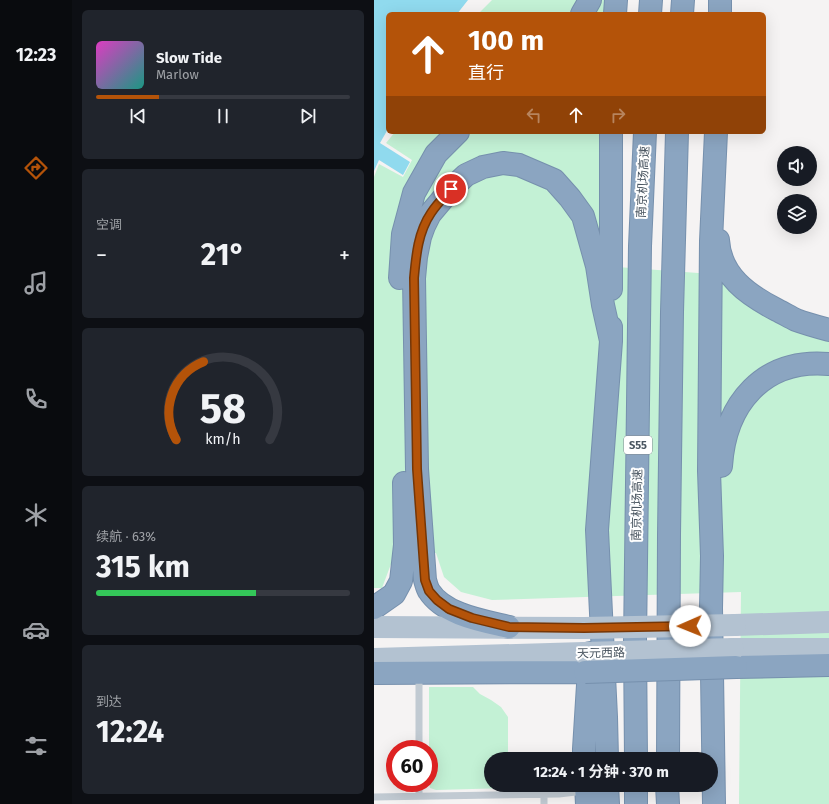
<!DOCTYPE html>
<html lang="zh">
<meta charset="utf-8">
<style>
:root{--surface:#171b24;--page:#20242c;--text:#f1f3f6;--muted:#9ea1a6;--line:#363941;--accent:#b45309}
body{margin:0;font-family:"Fira Sans","Noto Sans SC",sans-serif;background:var(--page);color:var(--text);height:100vh;display:flex;flex-direction:column;font-size:15px;white-space:nowrap}
*{box-sizing:border-box;margin:0}
p{font-size:13px;color:var(--muted)}
.icon{flex:none;width:22px;height:22px;fill:none;stroke:currentColor;stroke-width:2;stroke-linecap:round;stroke-linejoin:round}
.map{position:relative;flex:1;overflow:hidden}
.details{display:flex;flex-direction:column;gap:10px;padding:10px;background:#0d0f14;width:302px}
.details>*{flex:none}
.guide{position:absolute;left:12px;top:12px;width:380px;height:122px;border-radius:6px;box-shadow:0 4px 16px #0002;background:#b45309;color:#fff;overflow:hidden}
.tools{position:absolute;left:403px;top:146px;display:grid;gap:8px}
.tools a{display:grid;place-items:center;width:40px;height:40px;border-radius:50%;background:var(--surface);box-shadow:0 4px 16px #0002;font-size:20px}
.speed{position:absolute;left:12px;top:740px;display:flex;gap:8px;font-size:20px;font-weight:700;text-align:center}
.speed>*{display:grid;place-content:center;width:52px;height:52px;border-radius:50%;background:var(--surface);box-shadow:0 4px 16px #0002;line-height:1}
.speed .limit{border:6px solid #d22;background:#fff;color:#111}
.pin{position:absolute;display:grid;place-items:center;width:34px;height:34px;color:#fff;margin:-17px;border:2px solid #fff;border-radius:50%;box-shadow:0 1px 4px #0007}
.me{position:absolute;width:44px;margin:-22px;rotate:269deg;stroke-linejoin:round;filter:drop-shadow(0 0 3px #0008)}
.turn{display:flex;align-items:center;gap:14px;height:84px;padding:0 16px;font-size:18px}
.turn .icon{width:52px;height:52px;stroke-width:2.5}
.turn b{display:block;font-size:28px;line-height:34px}
.lanes{display:flex;align-items:center;height:38px;padding:0 16px;background:#0003;justify-content:center;gap:20px;direction:ltr}
.lanes .off{opacity:.35}
.big{font-size:30px;font-weight:700;line-height:1.1}
.details .widget{flex:1;display:flex;flex-direction:column;justify-content:center;gap:6px;min-width:0;padding:0 14px;border-radius:6px;background:var(--page)}
.details .dial{align-items:center;gap:0}
.dial svg{height:104px;overflow:visible;fill:none;stroke:var(--line);stroke-width:7;stroke-linecap:round;text-anchor:middle}
.dial text{fill:var(--text);stroke:none}
.song{display:flex;align-items:center;gap:12px}
.cover{width:48px;height:48px;border-radius:6px;background:linear-gradient(135deg,hsl(310 70% 55%),hsl(170 70% 35%))}
.played{height:4px;border-radius:2px;background:linear-gradient(90deg,var(--accent) 25%,var(--line) 25%)}
.keys{display:flex;justify-content:space-around;direction:ltr}
.heat{display:flex;justify-content:space-between;align-items:center;font-size:22px;direction:ltr}
.charge{height:6px;border-radius:3px;background:linear-gradient(90deg,#34c759 63%,var(--line) 0)}
.trip{position:absolute;left:110px;top:752px;width:234px;height:40px;border-radius:20px;background:var(--surface);box-shadow:0 4px 16px #0002;font-weight:700;line-height:40px;text-align:center}
main{display:flex;flex:1;min-height:0}
.tabs{display:flex;flex-direction:column;width:72px;justify-content:space-around;align-items:center;background:#090b0e;color:var(--muted)}
.tabs .icon{width:28px;height:28px}
.tabs .selected{color:var(--accent)}
.tabs b{font-size:18px;color:var(--text)}
.map>svg:first-child{display:block}
.green{fill:#c3f1d5}
.water{fill:#90daee}
.lines{fill:none;stroke-linecap:round;stroke-linejoin:round}
.highway-casing{stroke:#7690ad;stroke-width:24}
.lane{stroke:#c1cad2;stroke-width:7}
.primary{stroke:#b3c2d1;stroke-width:22}
.highway{stroke:#8ba5c1;stroke-width:22}
.highway-bridge-casing{stroke:#7690ad;stroke-width:24;stroke-linecap:butt}
.primary-bridge{stroke:#b3c2d1;stroke-width:22}
.highway-bridge{stroke:#8ba5c1;stroke-width:22}
.route-casing{stroke:#753606;stroke-width:10}
.route{stroke:#b45309;stroke-width:7}
.labels{text-anchor:middle;dominant-baseline:central;stroke-width:4;stroke-linejoin:round;paint-order:stroke}
.shield{fill:#fff;stroke:#808990;stroke-width:1}
.shield-label{font-size:11px;font-weight:bold;fill:#4a5661}
.street-label{font-size:12px;fill:#4a5661;stroke:#fff}
</style>
<main>
<nav class="tabs">
<b>12:23</b>
<svg class="icon selected" aria-label="directions" viewBox="0 0 24 24"><path d="M12 3l9 9-9 9-9-9zM9 14v-3h6M13 9l2 2-2 2"/></svg>
<svg class="icon" aria-label="music" viewBox="0 0 24 24"><path d="M9 18V5l10-2v13"/><circle cx="6" cy="18" r="3"/><circle cx="16" cy="16" r="3"/></svg>
<svg class="icon" aria-label="phone" viewBox="0 0 24 24"><path d="M5 4h4l2 5-3 2q2 4 5 5l2-3 5 2v4C11 20 4 13 5 4z"/></svg>
<svg class="icon" aria-label="climate" viewBox="0 0 24 24"><path d="M12 3v18M4 7l16 10M4 17L20 7"/></svg>
<svg class="icon" aria-label="car" viewBox="0 0 24 24"><path d="M5 17H2v-5l4-1 3-4h7l3 4 3 1v5h-3M9 17h6M6 11h13"/><circle cx="7" cy="17" r="2"/><circle cx="17" cy="17" r="2"/></svg>
<svg class="icon" aria-label="filters" viewBox="0 0 24 24"><path d="M4 7h16M4 17h16"/><circle cx="9" cy="7" r="2"/><circle cx="15" cy="17" r="2"/></svg>
</nav>
<section class="details">
<div class="widget">
<div class="song"><i class="cover"></i><div><b>Slow Tide</b><p>Marlow</p></div></div>
<div class="played"></div>
<div class="keys"><svg class="icon" aria-label="previous" viewBox="0 0 24 24"><path d="M18 5L8 12l10 7zM5 5v14"/></svg><svg class="icon" aria-label="pause" viewBox="0 0 24 24"><path d="M8 5v14M16 5v14"/></svg><svg class="icon" aria-label="next" viewBox="0 0 24 24"><path d="M6 5l10 7-10 7zM19 5v14"/></svg></div>
</div>
<div class="widget"><p>空调</p>
<div class="heat"><a>−</a><b class="big">21°</b><a>+</a></div>
</div>
<div class="widget dial"><svg viewBox="0 0 100 80">
<path d="M14 69A42 42 0 1 1 86 69"/>
<path d="M14 69A42 42 0 0 1 35 9" stroke="#b45309"/>
<text x="50" y="56" font-size="32" font-weight="700">58</text>
<text x="50" y="72" font-size="11">km/h</text>
</svg></div>
<div class="widget"><p>续航 · 63%</p><b class="big">315 km</b><div class="charge"></div></div>
<div class="widget"><p>到达</p><b class="big">12:24</b></div>
</section>
<div class="map">
<svg width="455" height="804" viewBox="0 0 455 804">
<rect width="100%" height="100%" fill="#f5f3f3"/>
<path class="green" d="M 118,0 L 237,0 L 237,14 L 104,14 Z
M 21,132 L 234,132 L 230,266 L 351,275 L 455,336 L 455,804 L 365,804 L 367,592 L 118,600 L 87,592 L 70,577 L 62,553 L 20,556 L 8,588 L 0,588 L 0,177 L 5,164 L 29,177 L 38,160 L 12,143 Z
M 55,687 L 99,687 L 106,694 L 117,700 L 127,707 L 134,717 L 134,759 L 117,759 L 117,785 L 135,785 L 135,788 L 62,790 L 56,788 L 55,783 Z"/>
<path class="water" d="M 0,0 L 94,0 L 83,14 L 14,14 L 14,129 L 6,143 L 36,162 L 29,175 L 5,160 L 0,171 Z"/>
<g class="lines">
<defs>
<path id="highway" d="M 208,14 L 216,0
M 241,14 L 242,0
M 276,14 L 277,0
M 308,14 L 309,0
M 346,14 L 346,0
M 344,240 C 346,276 374,295 403,310 C 409,313 416,317 422,320 C 433,324 444,327 455,330
M 26,278 L 29,234 L 40,193 L 62,154 L 84,132
M 237,289 L 237,132
M 347,466 C 351,404 389,358 455,364
M 0,608 L 20,594 L 27,581 L 31,545 L 30,483
M 135,627 C 110,621 70,615 55,591 C 53,588 52,583 51,580 L 43,469 L 40,278 L 42,257 L 46,237 L 50,226 L 56,214 L 77,189 L 92,175 L 109,167 L 129,163 L 145,165 L 180,180 L 196,198 L 209,216 L 223,266 L 229,305 L 237,341
M 362,667 L 455,665
M 0,673 L 211,672
M 210,759 L 210,749 L 216,653
M 233,759 L 232,717 L 223,530 L 237,341 L 237,327
M 262,759 L 261,642 L 266,246 L 271,132
M 294,759 L 295,535 L 298,312 L 303,132
M 212,785 L 213,804
M 233,785 L 234,804
M 262,785 L 262,804
M 293,785 L 294,804
M 340,804 L 337,608 L 338,556 L 335,471 L 337,241 L 342,132"/>
</defs>
<use href="#highway" class="highway-casing"/>
<path class="lane" d="M 45,676 L 45,749
M 45,783 L 45,796
M 170,794 L 170,804
M 0,797 L 185,794 L 210,791"/>
<path class="primary" d="M 361,625 L 455,622
M 0,627 L 210,628
M 359,649 L 455,649
M 0,659 L 210,653"/>
<use href="#highway" class="highway"/>
<defs>
<path id="highway-bridge" d="M 211,672 L 362,667"/>
</defs>
<use href="#highway-bridge" class="highway-bridge-casing"/>
<path class="primary-bridge" d="M 210,628 L 361,625
M 210,653 L 359,649"/>
<use href="#highway-bridge" class="highway-bridge"/>
</g>
<g class="lines">
<defs>
<path id="route" d="M 77,189 C 70,197 63,204 57,213 C 44,232 42,256 40,278 L 43,469 L 51,580 L 55,591 L 63,600 L 75,609 L 98,618 L 135,627 L 210,628 L 316,626"/>
</defs>
<use href="#route" class="route-casing"/>
<use href="#route" class="route"/>
</g>
<g class="labels">
<rect class="shield" x="250" y="436" width="28" height="18" rx="3"/>
<g class="shield-label">
<text x="264" y="445">S55</text>
</g>
<g class="street-label">
<text transform="translate(269 182) rotate(-87)">南京机场高速</text>
<text transform="translate(263 505) rotate(-89)">南京机场高速</text>
<text transform="translate(227 653) rotate(-1)">天元西路</text>
</g>
</g>
</svg>
<div class="tools">
<a><svg class="icon" aria-label="sound" viewBox="0 0 24 24"><path d="M4 9h4l5-4v14l-5-4H4zM17 9q2 3 0 6"/></svg></a>
<a><svg class="icon" aria-label="layers" viewBox="0 0 24 24"><path d="M12 4l9 5-9 5-9-5zM3 14l9 5 9-5"/></svg></a>
</div>
<div class="speed"><div class="limit">60</div></div>
<div class="pin" style="left:77px;top:189px;background:#d93025"><svg class="icon" aria-label="arrive" viewBox="0 0 24 24"><path d="M6 21V4h12l-3 4 3 4H6"/></svg></div>
<svg class="me" style="left:316px;top:626px" viewBox="-20 -20 40 40"><circle r="19" fill="#fff"/><path d="M0-13L10 11 0 6-10 11z" fill="#b45309"/></svg>
<div class="trip">12:24 · 1 分钟 · 370 m</div>
<div class="guide">
<div class="turn"><svg class="icon" aria-label="ahead" viewBox="0 0 24 24"><path d="M12 20V5M6 11l6-6 6 6"/></svg><div><b>100 m</b>直行</div></div>
<div class="lanes"><svg class="icon off" aria-label="left" viewBox="0 0 24 24"><path d="M17 20v-9H6M10 6l-5 5 5 5"/></svg><svg class="icon" aria-label="ahead" viewBox="0 0 24 24"><path d="M12 20V5M6 11l6-6 6 6"/></svg><svg class="icon off" aria-label="right" viewBox="0 0 24 24"><path d="M7 20v-9h11M14 6l5 5-5 5"/></svg></div>
</div>
</div>
</main>
